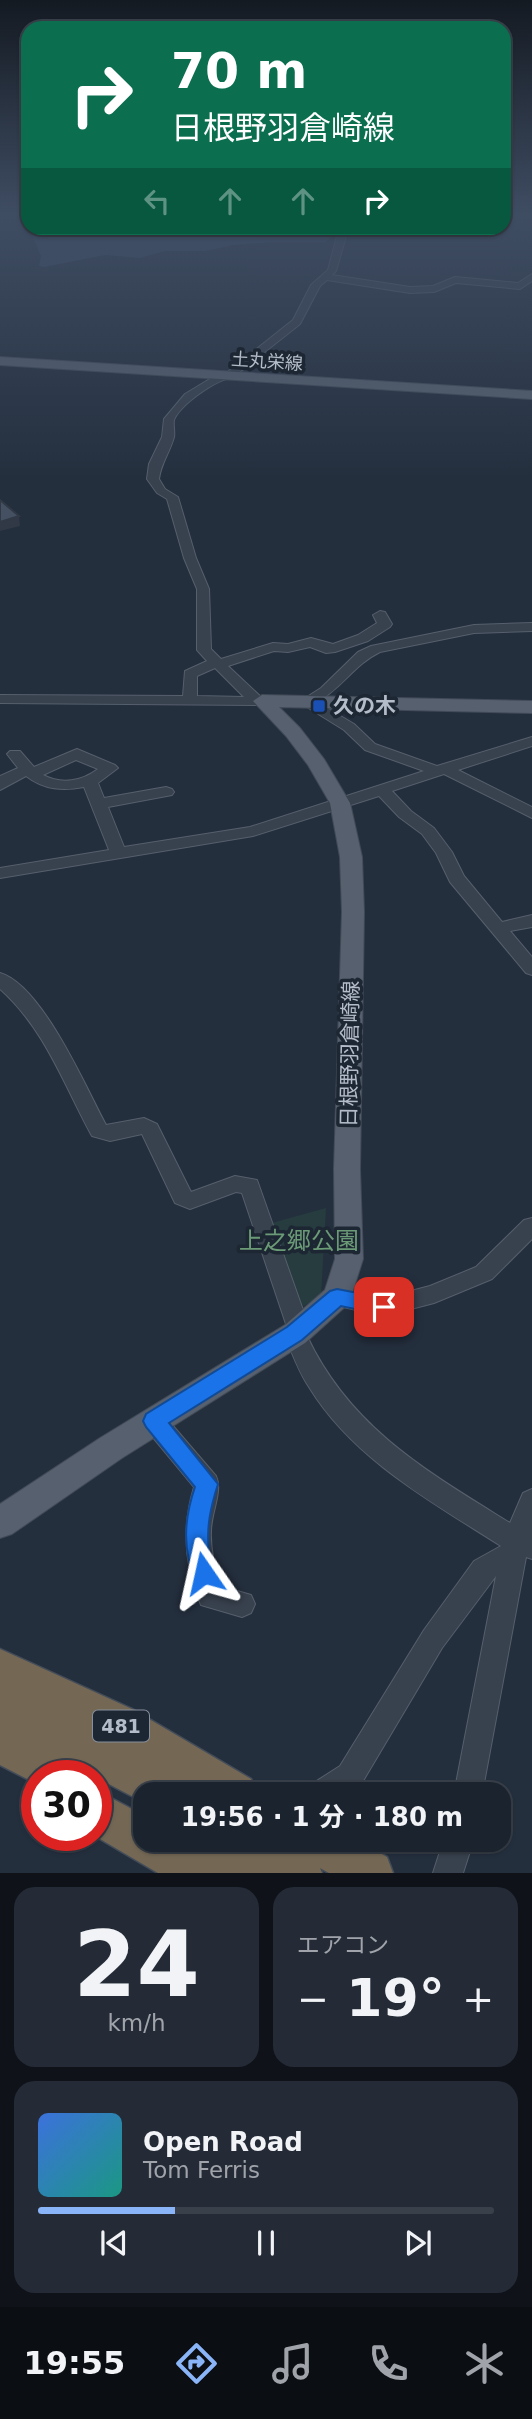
<!DOCTYPE html>
<html lang="ja">
<meta charset="utf-8">
<style>
:root{--surface:#1b232e;--page:#242b36;--text:#f1f3f6;--muted:#a0a4aa;--line:#39404a;--accent:#8ab4f8}
body{margin:0;font-family:"DejaVu Sans","Noto Sans JP",sans-serif;background:var(--page);color:var(--text);height:100vh;display:flex;flex-direction:column;font-size:26px;white-space:nowrap}
*{box-sizing:border-box;margin:0}
p{font-size:23px;color:var(--muted)}
.icon{flex:none;width:38px;height:38px;fill:none;stroke:currentColor;stroke-width:2;stroke-linecap:round;stroke-linejoin:round}
.map{position:relative;height:1873px;overflow:hidden}
.side{display:flex;flex-direction:column;gap:14px;padding:14px;background:#0f1319;flex:1}
.side>*{flex:none}
.guide{position:absolute;left:21px;top:21px;width:490px;height:214px;border-radius:21px;box-shadow:0 2px 5px #0004,0 0 0 2px var(--line);background:#0b6e4f;color:#fff;overflow:hidden}
.speed{position:absolute;left:21px;top:1760px;display:flex;gap:14px;font-size:35px;font-weight:700;text-align:center}
.speed>*{display:grid;place-content:center;width:91px;height:91px;border-radius:50%;background:var(--surface);box-shadow:0 2px 5px #0004,0 0 0 2px var(--line);line-height:1}
.speed .limit{border:10px solid #d22;background:#fff;color:#111}
.pin{position:absolute;display:grid;place-items:center;width:60px;height:60px;color:#fff;margin:-30px;border-radius:14px;box-shadow:0 4px 10px #0006}
.me{position:absolute;width:77px;margin:-38px;rotate:349deg;stroke-linejoin:round;filter:drop-shadow(0 0 5px #0008)}
.turn{display:flex;align-items:center;gap:24px;height:147px;padding:0 35px;font-size:32px}
.turn .icon{width:91px;height:91px;stroke-width:2.5}
.turn b{display:block;font-size:49px;line-height:60px}
.lanes{display:flex;align-items:center;height:66px;padding:0 35px;background:#0003;justify-content:center;gap:35px;direction:ltr}
.lanes .off{opacity:.35}
.big{font-size:52px;font-weight:700;line-height:1.1}
.side .widget{flex:1;display:flex;flex-direction:column;justify-content:center;gap:10px;min-width:0;padding:0 24px;border-radius:21px;background:var(--page)}
.side .dial{align-items:center;gap:0}
.dial b{font-size:91px;line-height:1}
.song{display:flex;align-items:center;gap:21px}
.cover{width:84px;height:84px;border-radius:10px;background:linear-gradient(135deg,hsl(220 70% 55%),hsl(170 70% 35%))}
.played{height:7px;border-radius:4px;background:linear-gradient(90deg,var(--accent) 30%,var(--line) 30%)}
.keys{display:flex;justify-content:space-around;direction:ltr}
.heat{display:flex;justify-content:space-between;align-items:center;font-size:38px;direction:ltr}
.side .tiles{flex:1;display:grid;gap:14px;grid-template-columns:1fr 1fr}
.widget:last-child{grid-column:span 2}
.trip{position:absolute;left:133px;top:1782px;width:378px;height:70px;border-radius:21px;background:var(--surface);box-shadow:0 2px 5px #0004,0 0 0 2px var(--line);font-weight:700;line-height:70px;text-align:center}
.tabs{display:flex;height:112px;justify-content:space-around;align-items:center;background:#0b0e12;color:var(--muted)}
.tabs .icon{width:49px;height:49px}
.tabs .current{color:var(--accent)}
.tabs b{font-size:32px;color:var(--text)}
.map>svg:first-child{display:block}
.green{fill:#263c3f}
.water{fill:#394c67}
.lines{fill:none;stroke-linecap:round;stroke-linejoin:round}
.minor-casing{stroke:#565f6c;stroke-width:2}
.major-casing{stroke:#414a57;stroke-width:2}
.highway-casing{stroke:#434c59;stroke-width:3}
.minor{fill:#38414e;fill-rule:evenodd}
.major{fill:#56606e;fill-rule:evenodd}
.highway{fill:#746855;fill-rule:evenodd}
.shaded-wall{fill:#303945}
.building{fill:#455162;stroke:#303945;stroke-width:2}
.route{fill:#1a73e8;stroke:#114b97;stroke-width:2}
.transit-dot{fill:#1a4fb4;stroke:#1d2633;stroke-width:2.5}
.labels{text-anchor:middle;dominant-baseline:central;stroke-width:7;stroke-linejoin:round;paint-order:stroke}
.far-street-label{font-size:18px;fill:#b4bcc9;stroke:#1d2633}
.shield{fill:#1d2633;stroke:#878f9c;stroke-width:2}
.shield-label{font-size:19px;font-weight:bold;fill:#b4bcc9}
.poi-label{font-size:21px;font-weight:bold;fill:#b4bcc9;stroke:#1d2633;text-anchor:start}
.street-label{font-size:21px;fill:#b4bcc9;stroke:#1d2633}
.near-park-label{font-size:24px;fill:#6b9a76;stroke:#1d2633}
</style>
<div class="map">
<svg width="532" height="1873" viewBox="0 0 532 1873">
<rect width="100%" height="100%" fill="#242f3e"/>
<path class="green" d="M 326,1208 L 321,1296 L 293,1312 L 268,1224 Z"/>
<path class="water" d="M 29,228 L 99,228 L 100,231 L 164,235 L 164,228 C 179,227 193,233 208,233 C 248,232 294,220 332,237 L 325,242 L 272,242 L 234,245 L 205,251 L 165,251 L 140,258 L 105,255 L 44,267 L 39,266 L 41,256 Z"/>
<g class="lines">
<defs>
<path id="minor" d="M 339,228 L 347,228 L 347,233 L 336,271 L 332,275 L 410,287 L 433,286 L 455,277 L 518,283 L 532,274 L 532,281 L 520,289 L 456,283 L 434,292 L 410,293 L 327,280 L 320,286 L 300,324 L 232,378 C 216,379 180,405 174,420 C 173,425 175,432 174,437 C 170,452 161,463 159,479 L 165,489 L 178,497 L 196,558 L 209,589 L 211,649 L 221,659 L 273,643 L 288,644 L 311,638 L 333,644 L 358,635 L 377,623 L 373,615 L 380,611 L 385,612 L 392,624 L 390,627 L 368,641 L 335,652 L 326,653 L 310,647 L 288,652 L 274,651 L 228,666 L 261,697 L 267,698 L 269,701 L 262,705 L 0,703 L 0,695 L 183,696 L 185,671 L 207,661 L 197,650 L 197,589 L 184,558 L 167,499 L 157,493 L 147,479 L 149,464 L 162,437 L 164,419 L 185,394 L 218,374 L 225,374 L 293,320 L 311,285 L 328,270 ZM 215,668 L 244,697 L 197,696 L 197,676 Z
M 532,623 L 532,631 L 474,633 L 380,652 C 355,664 341,689 317,702 L 354,724 L 375,744 L 437,766 L 532,737 L 532,746 L 458,770 L 532,807 L 532,818 L 444,774 L 392,791 L 411,811 L 434,828 L 452,852 L 464,876 L 502,922 L 532,915 L 532,927 L 510,931 L 532,957 L 532,975 L 526,973 L 450,882 L 436,853 L 422,834 L 399,817 L 379,796 L 253,836 L 0,878 L 0,868 L 109,850 L 84,787 C 63,791 44,790 26,776 L 0,790 L 0,776 L 18,768 L 7,754 L 10,751 L 20,751 L 34,767 L 77,749 L 115,765 L 118,768 L 98,783 L 104,798 L 166,787 L 172,789 L 174,792 L 172,795 L 108,807 L 124,847 L 250,827 L 424,771 L 365,750 L 344,730 L 299,702 L 321,688 L 358,652 L 371,646 L 474,625 ZM 76,760 L 98,769 C 82,781 62,785 43,775 Z
M 0,973 C 42,985 86,1088 106,1125 L 144,1118 L 157,1124 L 191,1192 L 235,1176 L 257,1180 L 310,1330 L 307,1336 C 350,1428 428,1472 510,1523 L 523,1493 L 532,1489 L 532,1559 L 526,1557 L 482,1794 L 454,1794 L 496,1576 L 442,1648 L 360,1786 L 348,1794 L 308,1794 L 312,1784 L 340,1766 L 424,1630 L 474,1561 L 501,1546 C 432,1502 353,1459 309,1387 C 298,1371 292,1352 284,1334 L 287,1327 L 242,1193 L 236,1192 L 190,1209 L 175,1203 L 142,1134 L 110,1141 L 92,1136 C 64,1085 45,1029 0,989 Z
M 532,1218 L 532,1239 L 492,1279 L 434,1303 L 384,1316 L 329,1304 L 326,1297 L 329,1290 L 337,1288 L 384,1298 L 430,1286 L 476,1267 L 524,1220 Z
M 154,1410 L 162,1413 L 216,1476 C 223,1491 211,1513 211,1531 C 210,1549 215,1568 220,1586 L 251,1595 L 255,1604 L 251,1613 L 242,1617 L 201,1605 C 184,1566 182,1527 194,1487 L 146,1429 L 142,1421 L 146,1413 Z
M 444,1839 L 474,1839 L 463,1873 L 433,1873 Z"/>
<path id="major" d="M 0,357 L 532,391 L 532,399 L 0,365 Z
M 262,695 L 532,701 L 532,713 L 279,707 L 300,728 L 324,759 L 350,803 L 362,857 L 364,912 L 360,1169 L 363,1259 L 351,1297 L 347,1305 L 305,1343 L 122,1458 L 12,1534 L 0,1538 L 0,1504 L 100,1438 L 285,1325 L 325,1290 L 335,1259 L 334,1169 L 342,912 L 340,857 L 330,803 L 308,765 L 286,736 L 253,701 Z"/>
<path id="highway" d="M 0,1649 L 132,1709 L 251,1779 L 257,1794 L 145,1794 L 145,1803 L 84,1771 L 86,1776 L 37,1776 L 37,1784 L 0,1765 Z
M 96,1790 L 145,1816 L 145,1839 L 287,1839 L 293,1843 L 291,1839 L 356,1839 L 387,1857 L 393,1873 L 329,1873 L 320,1868 L 322,1873 L 158,1873 L 95,1836 Z"/>
</defs>
<use href="#minor" class="minor-casing"/>
<use href="#major" class="major-casing"/>
<use href="#highway" class="highway-casing"/>
<use href="#minor" class="minor"/>
<use href="#major" class="major"/>
<use href="#highway" class="highway"/>
</g>
<path class="shaded-wall" d="M 19,516 L 20,526 L 0,531 L 0,522 Z"/>
<path class="building" d="M 0,500 L 19,516 L 0,522 Z"/>
<linearGradient id="sky" x2="0" y2="1"><stop stop-color="#141a22"/><stop offset="0.45" stop-color="#3f4d63"/><stop offset="1" stop-color="#3f4d63" stop-opacity="0"/></linearGradient>
<rect width="532" height="478" fill="url(#sky)"/>
<path class="route" d="M 337,1289 L 384,1298 L 391,1301 L 394,1307 L 391,1313 L 384,1315 L 341,1306 L 302,1340 L 169,1423 L 218,1484 C 211,1506 206,1527 209,1550 C 211,1562 217,1570 212,1581 L 204,1585 L 196,1581 C 182,1549 184,1519 195,1487 L 146,1427 L 143,1421 L 146,1414 L 287,1327 L 330,1291 Z"/>
<rect class="transit-dot" x="312" y="699" width="14" height="14" rx="3.5"/>
<g class="labels">
<g class="far-street-label">
<text transform="translate(267 361) rotate(4)">土丸栄線</text>
</g>
<rect class="shield" x="93" y="1710.5" width="56" height="31" rx="5"/>
<g class="shield-label">
<text x="121" y="1726">481</text>
</g>
<g class="poi-label">
<text x="333" y="706">久の木</text>
</g>
<g class="street-label">
<text transform="translate(350 1054) rotate(-89)">日根野羽倉崎線</text>
</g>
<g class="near-park-label">
<text x="299" y="1241">上之郷公園</text>
</g>
</g>
</svg>
<div class="speed"><div class="limit">30</div></div>
<div class="pin" style="left:384px;top:1307px;background:#d93025"><svg class="icon" aria-label="arrive" viewBox="0 0 24 24"><path d="M6 21V4h12l-3 4 3 4H6"/></svg></div>
<svg class="me" style="left:204px;top:1573px" viewBox="-20 -20 40 40"><path d="M0-17L14 15 0 8-14 15z" fill="#1a73e8" stroke="#fff" stroke-width="4"/></svg>
<div class="trip">19:56 · 1 分 · 180 m</div>
<div class="guide">
<div class="turn"><svg class="icon" aria-label="right" viewBox="0 0 24 24"><path d="M7 20v-9h11M14 6l5 5-5 5"/></svg><div><b>70 m</b>日根野羽倉崎線</div></div>
<div class="lanes"><svg class="icon off" aria-label="left" viewBox="0 0 24 24"><path d="M17 20v-9H6M10 6l-5 5 5 5"/></svg><svg class="icon off" aria-label="ahead" viewBox="0 0 24 24"><path d="M12 20V5M6 11l6-6 6 6"/></svg><svg class="icon off" aria-label="ahead" viewBox="0 0 24 24"><path d="M12 20V5M6 11l6-6 6 6"/></svg><svg class="icon" aria-label="right" viewBox="0 0 24 24"><path d="M7 20v-9h11M14 6l5 5-5 5"/></svg></div>
</div>
</div>
<section class="side">
<div class="tiles">
<div class="widget dial"><b>24</b><p>km/h</p></div>
<div class="widget"><p>エアコン</p>
<div class="heat"><a>−</a><b class="big">19°</b><a>+</a></div>
</div>
<div class="widget">
<div class="song"><i class="cover"></i><div><b>Open Road</b><p>Tom Ferris</p></div></div>
<div class="played"></div>
<div class="keys"><svg class="icon" aria-label="previous" viewBox="0 0 24 24"><path d="M18 5L8 12l10 7zM5 5v14"/></svg><svg class="icon" aria-label="pause" viewBox="0 0 24 24"><path d="M8 5v14M16 5v14"/></svg><svg class="icon" aria-label="next" viewBox="0 0 24 24"><path d="M6 5l10 7-10 7zM19 5v14"/></svg></div>
</div>
</div>
</section>
<nav class="tabs">
<b>19:55</b>
<svg class="icon current" aria-label="directions" viewBox="0 0 24 24"><path d="M12 3l9 9-9 9-9-9zM9 14v-3h6M13 9l2 2-2 2"/></svg>
<svg class="icon" aria-label="music" viewBox="0 0 24 24"><path d="M9 18V5l10-2v13"/><circle cx="6" cy="18" r="3"/><circle cx="16" cy="16" r="3"/></svg>
<svg class="icon" aria-label="phone" viewBox="0 0 24 24"><path d="M5 4h4l2 5-3 2q2 4 5 5l2-3 5 2v4C11 20 4 13 5 4z"/></svg>
<svg class="icon" aria-label="climate" viewBox="0 0 24 24"><path d="M12 3v18M4 7l16 10M4 17L20 7"/></svg>
</nav>
